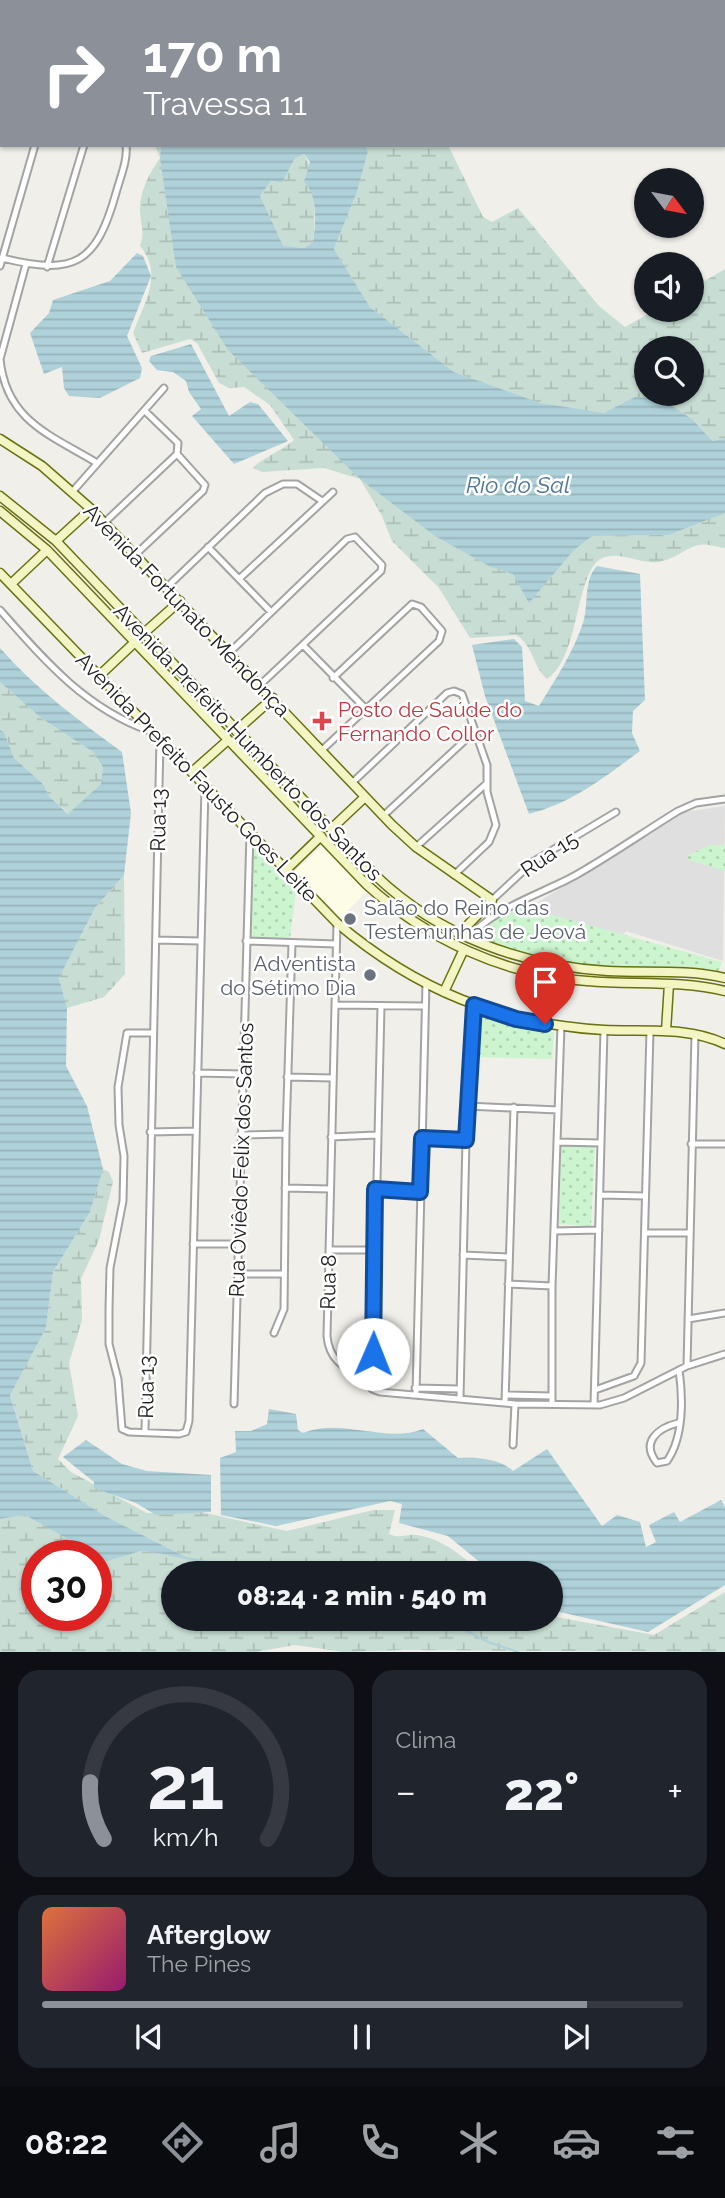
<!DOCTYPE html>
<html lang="pt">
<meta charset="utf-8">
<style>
:root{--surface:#171b24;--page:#20242c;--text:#f1f3f6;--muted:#9ea1a6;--line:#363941;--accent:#8c9099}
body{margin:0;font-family:Raleway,sans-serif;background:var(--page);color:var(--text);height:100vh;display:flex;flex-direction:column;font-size:26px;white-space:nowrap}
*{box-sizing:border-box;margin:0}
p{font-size:23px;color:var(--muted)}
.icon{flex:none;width:38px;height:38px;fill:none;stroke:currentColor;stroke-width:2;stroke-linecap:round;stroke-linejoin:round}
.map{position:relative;height:1652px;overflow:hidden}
.sheet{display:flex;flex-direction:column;gap:18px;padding:18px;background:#0d0f14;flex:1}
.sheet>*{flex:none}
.top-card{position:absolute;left:0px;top:0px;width:726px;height:147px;box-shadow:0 2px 5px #0004;background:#8c9099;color:#fff;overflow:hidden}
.needle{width:46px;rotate:122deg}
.controls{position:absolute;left:634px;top:168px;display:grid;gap:14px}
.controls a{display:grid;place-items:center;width:70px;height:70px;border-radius:50%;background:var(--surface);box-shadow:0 2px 5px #0004;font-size:35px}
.speed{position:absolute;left:21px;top:1540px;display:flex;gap:14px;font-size:35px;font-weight:700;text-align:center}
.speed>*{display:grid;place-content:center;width:91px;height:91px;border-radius:50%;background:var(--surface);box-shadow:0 2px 5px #0004;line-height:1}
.speed .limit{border:10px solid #d22;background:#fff;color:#111}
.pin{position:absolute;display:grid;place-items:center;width:60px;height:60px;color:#fff;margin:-72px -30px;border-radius:50% 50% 50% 0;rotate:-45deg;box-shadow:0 0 7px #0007}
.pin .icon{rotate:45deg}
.me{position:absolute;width:77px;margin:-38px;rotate:1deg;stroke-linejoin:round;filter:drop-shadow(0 0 5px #0008)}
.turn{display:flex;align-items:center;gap:24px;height:147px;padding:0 28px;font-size:32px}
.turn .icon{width:91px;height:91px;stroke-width:2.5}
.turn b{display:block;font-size:49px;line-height:60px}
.big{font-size:52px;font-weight:800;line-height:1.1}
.sheet .card{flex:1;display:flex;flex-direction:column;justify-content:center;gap:10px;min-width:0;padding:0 24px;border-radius:21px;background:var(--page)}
.sheet .dial{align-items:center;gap:0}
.dial svg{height:182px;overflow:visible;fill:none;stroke:var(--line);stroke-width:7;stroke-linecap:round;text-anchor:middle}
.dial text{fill:var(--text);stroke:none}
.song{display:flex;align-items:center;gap:21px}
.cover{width:84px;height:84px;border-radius:10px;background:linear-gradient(135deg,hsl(20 70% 55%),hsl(320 70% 35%))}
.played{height:7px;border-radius:4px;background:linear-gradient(90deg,var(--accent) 85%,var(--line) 85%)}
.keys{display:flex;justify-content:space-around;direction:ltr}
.heat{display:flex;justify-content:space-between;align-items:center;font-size:38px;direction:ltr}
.sheet .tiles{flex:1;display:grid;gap:18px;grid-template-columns:1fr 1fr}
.card:last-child{grid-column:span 2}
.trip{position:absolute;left:161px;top:1561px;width:402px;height:70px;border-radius:35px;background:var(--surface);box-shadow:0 2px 5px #0004;font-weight:800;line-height:70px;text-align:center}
.dock{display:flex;height:112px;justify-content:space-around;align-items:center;background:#090b0e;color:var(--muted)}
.dock .icon{width:49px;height:49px}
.dock .current{color:var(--accent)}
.dock b{font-size:32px;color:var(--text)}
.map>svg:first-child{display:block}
.residential{fill:#e0dfdf}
.education{fill:#fdfce7}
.wetland{fill:url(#wetland-marsh);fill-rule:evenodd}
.park{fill:url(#park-dots)}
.water{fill:url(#water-rules);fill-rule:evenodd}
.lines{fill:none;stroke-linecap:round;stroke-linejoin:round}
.stream{stroke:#afd1da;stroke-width:2}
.street-casing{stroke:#a3a3a3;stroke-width:9}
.secondary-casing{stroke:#687210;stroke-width:11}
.street{stroke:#fff;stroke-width:5}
.secondary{stroke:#f3f5c4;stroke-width:8}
.route-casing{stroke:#114b97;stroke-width:18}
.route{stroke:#1a73e8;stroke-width:12}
.health-dot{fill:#e0444e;stroke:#fff;stroke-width:2.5}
.worship-dot{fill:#6b7280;stroke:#fff;stroke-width:2.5}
.labels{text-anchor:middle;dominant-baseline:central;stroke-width:5;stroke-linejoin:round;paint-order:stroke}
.street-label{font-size:21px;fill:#222;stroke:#fff}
.health-label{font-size:21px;fill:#be3a42;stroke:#fff;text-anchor:start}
.worship-label{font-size:21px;fill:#5b616d;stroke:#fff;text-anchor:start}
.water-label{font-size:23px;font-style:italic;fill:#4f769b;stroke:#fff}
</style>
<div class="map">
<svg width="725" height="1652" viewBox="0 0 725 1652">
<defs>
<pattern id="wetland-marsh" width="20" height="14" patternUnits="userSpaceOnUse" patternTransform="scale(1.75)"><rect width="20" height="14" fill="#c8ded4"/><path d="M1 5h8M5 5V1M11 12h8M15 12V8" fill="none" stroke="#acbeb6"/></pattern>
<pattern id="park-dots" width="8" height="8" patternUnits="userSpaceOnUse" patternTransform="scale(1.75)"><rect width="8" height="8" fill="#ccf5cf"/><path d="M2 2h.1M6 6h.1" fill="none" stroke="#afd2b1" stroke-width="1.8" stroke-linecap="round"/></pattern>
<pattern id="water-rules" width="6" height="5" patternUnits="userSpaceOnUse" patternTransform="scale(1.75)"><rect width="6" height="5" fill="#afd1da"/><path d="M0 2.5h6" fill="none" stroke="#96b3bb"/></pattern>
</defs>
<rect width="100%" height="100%" fill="#f1efea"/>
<path class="residential" d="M 725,806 L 723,961 L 626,931 L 623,935 L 527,909 L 684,812 Z"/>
<path class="education" d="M 322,846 L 366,892 L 341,918 L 295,871 Z"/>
<path class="wetland" d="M 155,145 L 161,145 L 160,158 L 333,450 L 360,479 L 510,393 L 454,372 L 370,307 L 334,249 L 357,192 L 368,152 L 366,145 L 448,145 L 483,217 L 492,222 L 518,208 L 599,306 L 625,327 L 655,310 L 691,310 L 691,289 L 725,269 L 725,548 C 717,547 706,543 698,545 C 684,549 674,560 658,562 C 641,564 621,552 605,557 C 574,566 582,656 547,679 C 532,666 534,646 516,635 L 470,638 L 439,588 L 392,541 L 381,514 L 360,479 L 324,468 L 262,472 L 253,468 C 259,460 284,449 294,440 L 270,405 L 244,387 L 229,388 L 219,383 L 197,343 L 190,339 L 142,353 L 133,333 C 144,303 164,274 140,246 C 145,232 141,226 140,212 C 139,192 149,174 160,158 ZM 646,348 L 691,348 L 691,394 L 646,394 Z
M 304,154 C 316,170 316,222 313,242 L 304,248 L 282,246 L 260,196 L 271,181 L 282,183 L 295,158 Z
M 0,682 L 41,718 L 93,752 L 103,767 L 102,784 L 69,814 L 50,797 L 42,783 L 14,758 L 4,732 L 0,730 Z
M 124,875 L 125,974 L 104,997 L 67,1008 L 59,978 L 95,908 Z
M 103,1169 L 109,1172 L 113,1182 L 99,1240 L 81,1279 L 82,1320 L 69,1363 L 78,1416 L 58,1459 L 71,1472 L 147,1513 L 196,1511 L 287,1531 L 373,1510 L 395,1510 L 389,1534 C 399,1539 406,1534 416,1535 C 443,1538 463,1558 484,1573 L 173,1573 L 173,1619 L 551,1619 L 551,1616 L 654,1635 L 725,1592 L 725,1652 L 403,1650 L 344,1652 L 295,1645 L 256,1652 L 0,1652 L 0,1519 L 25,1515 L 107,1560 L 141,1551 L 184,1556 L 107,1517 L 33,1471 L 10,1394 L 46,1328 L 53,1272 L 90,1212 ZM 37,1556 L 96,1556 L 96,1615 L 37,1615 Z"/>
<path class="park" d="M 710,845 L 725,845 L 725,871 L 688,860 L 688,855 Z
M 253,846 L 296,891 L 290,939 L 250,939 Z
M 520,906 L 722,962 L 718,973 C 646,961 527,978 468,930 L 497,915 Z
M 478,1014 L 554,1032 L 552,1059 L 474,1057 Z
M 561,1146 L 595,1147 L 591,1226 L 557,1224 Z"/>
<path class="water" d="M 161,145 L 366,145 L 368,152 L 357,192 L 334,249 L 370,307 L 454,372 L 540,403 L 604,413 L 635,397 L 662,399 L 693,420 L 712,441 L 725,439 L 725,513 L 668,535 L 592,536 L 574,550 L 529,603 L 513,574 L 491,567 L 435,536 L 360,479 L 228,350 L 176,267 L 160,158 ZM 304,154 L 310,162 L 304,182 C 318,194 316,224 313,242 L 304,248 L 283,246 L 260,196 L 271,181 L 282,183 L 295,158 Z
M 137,253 L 143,256 L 151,276 L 127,336 L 142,368 L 140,378 L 100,398 L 69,396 L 64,388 L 62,367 L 44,374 L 30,333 L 49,313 L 53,300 L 110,281 Z
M 191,344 L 229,416 L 250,402 L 258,404 L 288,441 L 234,464 L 192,416 L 201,409 L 189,392 L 186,381 L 173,372 L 157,370 L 149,361 L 151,356 Z
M 597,566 L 640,574 L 645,700 L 633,711 L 632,733 L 640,751 C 605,777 572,803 529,814 L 485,696 L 472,645 L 514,639 L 522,647 L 525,701 L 539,706 C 555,680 573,653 583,623 C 589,605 583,580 597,566 Z
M 0,648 C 36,689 78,720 122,752 L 131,813 L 124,875 L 95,908 L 59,978 L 67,1008 L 66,1066 L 87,1106 L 103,1169 L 90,1212 L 53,1272 L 46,1328 L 10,1395 L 33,1471 L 107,1517 L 186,1557 L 141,1551 L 107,1561 L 25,1515 L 0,1519 L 0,730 L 4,732 L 14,758 L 42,783 L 50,797 L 68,814 L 101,784 L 103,767 L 93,752 L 41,718 L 0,682 Z
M 269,1409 L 296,1414 L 298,1430 L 303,1433 C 342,1417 385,1444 423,1429 L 458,1458 C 476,1457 499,1458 513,1471 L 547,1449 L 602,1526 L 617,1515 L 640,1522 L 646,1547 L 656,1542 L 649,1525 L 674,1512 L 680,1522 L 721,1500 L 725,1507 L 725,1585 L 648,1632 L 551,1610 L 551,1573 L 493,1573 L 448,1536 L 399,1523 L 402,1504 L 390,1501 L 276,1526 L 221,1515 L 220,1458 L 236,1452 L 235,1431 L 251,1431 L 267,1424 Z
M 86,1440 L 122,1464 L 147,1471 L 211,1475 L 211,1512 L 156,1515 L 136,1503 L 94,1488 L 94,1482 L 63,1457 Z"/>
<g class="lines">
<path class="stream" d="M 170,1555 L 266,1573
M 444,1619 L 488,1642 L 518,1652"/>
<defs>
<path id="street" d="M 2,258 C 75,276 96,264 116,193 C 120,178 128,160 126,145
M 0,266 L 35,145
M 47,267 L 84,145
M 0,359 C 6,421 51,435 97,463
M 0,359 L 26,264
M 145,411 L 178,443 L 177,454
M 73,491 L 164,388
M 104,523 L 177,454 L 205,485 L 203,491 L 135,555
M 208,547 L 271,612
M 239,579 L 333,492
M 166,588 L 265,493 L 283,484 L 297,484 L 322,501
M 0,610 C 44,660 86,709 150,731
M 303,645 L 366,709
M 229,653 L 347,539 L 355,537 L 382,565 L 381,571 L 260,685
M 322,750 L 439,641 L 442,631 L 421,607 L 412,604 L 333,678
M 353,782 L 447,693 L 454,691 L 462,694 L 487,765 L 487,792 L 496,825 L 489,842 L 454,875
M 383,816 L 474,732
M 416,847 L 486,784
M 492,900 L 534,861 L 616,812
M 337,923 L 327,1336 C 329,1359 343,1370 365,1375
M 469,939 C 486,911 546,892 576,875 C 611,855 644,832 678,811 L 696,803 L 725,799
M 156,940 L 200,941
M 246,941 L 336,944
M 335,1005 L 424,1006
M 153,1033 L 127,1033 L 118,1087 L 119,1125 L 124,1156 L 123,1201 L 110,1268 L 109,1309 L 109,1344 L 118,1379 L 122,1429 L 129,1432 L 179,1434 L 186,1432 L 189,1421 L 205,787
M 197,1073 L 243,1074
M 287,1077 L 333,1078
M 467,1106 L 558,1110
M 150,1132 L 196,1131
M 240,1135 L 286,1134
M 331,1137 L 376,1135
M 422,1138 L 466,1140
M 557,1142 L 600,1143
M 691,1144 L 725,1144
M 285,1188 L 330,1189
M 375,1189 L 420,1192
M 600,1195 L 645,1196
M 555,1231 L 599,1230
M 645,1233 L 689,1233
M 193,1244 L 239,1244
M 329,1250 L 373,1250
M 463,1255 L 508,1257
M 238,1274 L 283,1274
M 508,1284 L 552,1286
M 688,1319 L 725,1313
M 274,1333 L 284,1309 L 286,1134 L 292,943
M 687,1366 L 695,1034
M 365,1375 L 372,1389 L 380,1392 L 515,1404 L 600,1405 L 624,1398 L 687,1366 L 725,1354
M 365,1375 L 373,1354 L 381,1006
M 415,1388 L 460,1389
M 595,1390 L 634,1376 L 641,1363 L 650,1031
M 416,1394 L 426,983
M 505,1395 L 552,1396
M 460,1398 L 466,1140 L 474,1005
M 505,1403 L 514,1107
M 234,1404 L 250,833
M 552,1404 L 552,1286 L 561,1026
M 594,1405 L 604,1030
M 678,1423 C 658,1428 640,1442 657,1463 L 667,1461 C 684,1437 683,1397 679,1370
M 145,1431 L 160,740
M 513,1445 L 515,1404"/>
<path id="secondary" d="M 0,439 L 42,466 L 91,509 L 392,825 L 416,847 L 492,900 L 459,934
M 0,496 L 56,541 L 376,876 C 439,936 522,966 608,971 C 647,973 687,969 725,978
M 0,511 L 47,550 L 366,884 C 426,939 506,976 587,981 C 633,985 680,980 725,991
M 56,541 L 91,509
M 0,573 L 337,923 C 416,990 500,1024 604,1030 C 644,1032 688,1026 725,1044
M 12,583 L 47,550
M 144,633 L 180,601
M 100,675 L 135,642
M 236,731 L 273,698
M 192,772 L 228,740
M 331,829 L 365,797
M 286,870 L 321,836
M 444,992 L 464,949
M 666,1031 L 669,984"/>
</defs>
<use href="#street" class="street-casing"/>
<use href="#secondary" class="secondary-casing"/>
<use href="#street" class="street"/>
<use href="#secondary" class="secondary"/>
</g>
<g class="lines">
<defs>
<path id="route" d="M 373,1354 L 375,1189 L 420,1192 L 422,1138 L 466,1140 L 474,1005 L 516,1019 L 545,1024"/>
</defs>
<use href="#route" class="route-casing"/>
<use href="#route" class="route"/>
</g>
<path class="health-dot" d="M318.5 710.5h7v7h7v7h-7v7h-7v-7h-7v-7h7z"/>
<g class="worship-dot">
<circle cx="350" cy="919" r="7"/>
<circle cx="370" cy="975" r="7"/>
</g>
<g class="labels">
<g class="street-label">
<text transform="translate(187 610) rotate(46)">Avenida Fortunato Mendonça</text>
<text transform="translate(248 742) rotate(46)">Avenida Prefeito Humberto dos Santos</text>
<text transform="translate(197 777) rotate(46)">Avenida Prefeito Fausto Goes Leite</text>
<text transform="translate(158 820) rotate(-89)">Rua 13</text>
<text transform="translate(549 854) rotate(-34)">Rua 15</text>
<text transform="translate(241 1160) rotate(-88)">Rua Oviêdo Felix dos Santos</text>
<text transform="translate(328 1282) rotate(-89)">Rua 8</text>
<text transform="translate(146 1387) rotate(-89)">Rua 13</text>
</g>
<g class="health-label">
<text x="338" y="709">Posto de Saúde do<tspan x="338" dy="24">Fernando Collor</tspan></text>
</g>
<g class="worship-label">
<text x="364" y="907">Salão do Reino das<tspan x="364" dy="24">Testemunhas de Jeová</tspan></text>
<text x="356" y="963" text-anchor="end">Adventista<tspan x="356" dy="24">do Sétimo Dia</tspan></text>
</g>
<g class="water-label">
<text x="518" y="484">Rio do Sal</text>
</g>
</g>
</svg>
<div class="controls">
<a><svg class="needle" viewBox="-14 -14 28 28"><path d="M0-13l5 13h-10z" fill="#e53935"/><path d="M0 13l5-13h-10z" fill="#9ea1a6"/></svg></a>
<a><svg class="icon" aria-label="sound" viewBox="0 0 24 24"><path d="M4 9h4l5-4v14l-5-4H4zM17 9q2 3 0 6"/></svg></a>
<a><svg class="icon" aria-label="search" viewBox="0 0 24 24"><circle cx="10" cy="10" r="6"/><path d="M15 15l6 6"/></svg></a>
</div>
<div class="speed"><div class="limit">30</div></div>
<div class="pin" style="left:545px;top:1024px;background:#d93025"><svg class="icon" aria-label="arrive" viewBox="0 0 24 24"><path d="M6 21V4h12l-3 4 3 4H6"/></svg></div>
<svg class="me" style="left:373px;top:1354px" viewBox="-20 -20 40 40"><circle r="19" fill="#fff"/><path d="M0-13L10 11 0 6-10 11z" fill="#1a73e8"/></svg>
<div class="trip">08:24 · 2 min · 540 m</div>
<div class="top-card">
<div class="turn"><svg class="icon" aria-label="right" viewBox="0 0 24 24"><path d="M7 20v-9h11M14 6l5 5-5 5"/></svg><div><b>170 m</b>Travessa 11</div></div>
</div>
</div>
<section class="sheet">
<div class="tiles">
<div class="card dial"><svg viewBox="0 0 100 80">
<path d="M14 69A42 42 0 1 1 86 69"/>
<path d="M14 69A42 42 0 0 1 8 44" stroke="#8c9099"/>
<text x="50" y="56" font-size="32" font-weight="700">21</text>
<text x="50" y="72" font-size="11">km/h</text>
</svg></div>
<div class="card"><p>Clima</p>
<div class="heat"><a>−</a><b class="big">22°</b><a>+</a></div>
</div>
<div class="card">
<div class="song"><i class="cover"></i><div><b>Afterglow</b><p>The Pines</p></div></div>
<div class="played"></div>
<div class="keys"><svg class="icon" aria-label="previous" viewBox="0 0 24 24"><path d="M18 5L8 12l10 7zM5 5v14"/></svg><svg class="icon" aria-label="pause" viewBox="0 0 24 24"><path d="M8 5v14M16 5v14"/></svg><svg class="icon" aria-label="next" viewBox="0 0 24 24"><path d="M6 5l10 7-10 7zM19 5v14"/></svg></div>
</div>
</div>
</section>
<nav class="dock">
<b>08:22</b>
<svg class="icon current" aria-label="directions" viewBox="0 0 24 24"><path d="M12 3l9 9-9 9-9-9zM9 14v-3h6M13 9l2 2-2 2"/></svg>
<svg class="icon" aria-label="music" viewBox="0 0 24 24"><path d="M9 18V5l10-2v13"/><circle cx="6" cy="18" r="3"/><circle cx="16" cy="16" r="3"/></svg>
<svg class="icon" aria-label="phone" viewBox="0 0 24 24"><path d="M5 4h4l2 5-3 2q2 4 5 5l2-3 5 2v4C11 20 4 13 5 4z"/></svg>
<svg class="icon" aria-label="climate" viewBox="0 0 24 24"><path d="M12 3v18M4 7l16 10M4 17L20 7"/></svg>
<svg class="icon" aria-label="car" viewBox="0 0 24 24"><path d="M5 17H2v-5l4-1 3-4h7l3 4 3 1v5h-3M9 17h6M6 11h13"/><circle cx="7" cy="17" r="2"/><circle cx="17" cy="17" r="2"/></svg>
<svg class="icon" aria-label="filters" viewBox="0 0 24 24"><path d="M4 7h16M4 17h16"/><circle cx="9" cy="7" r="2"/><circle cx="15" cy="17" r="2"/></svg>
</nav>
